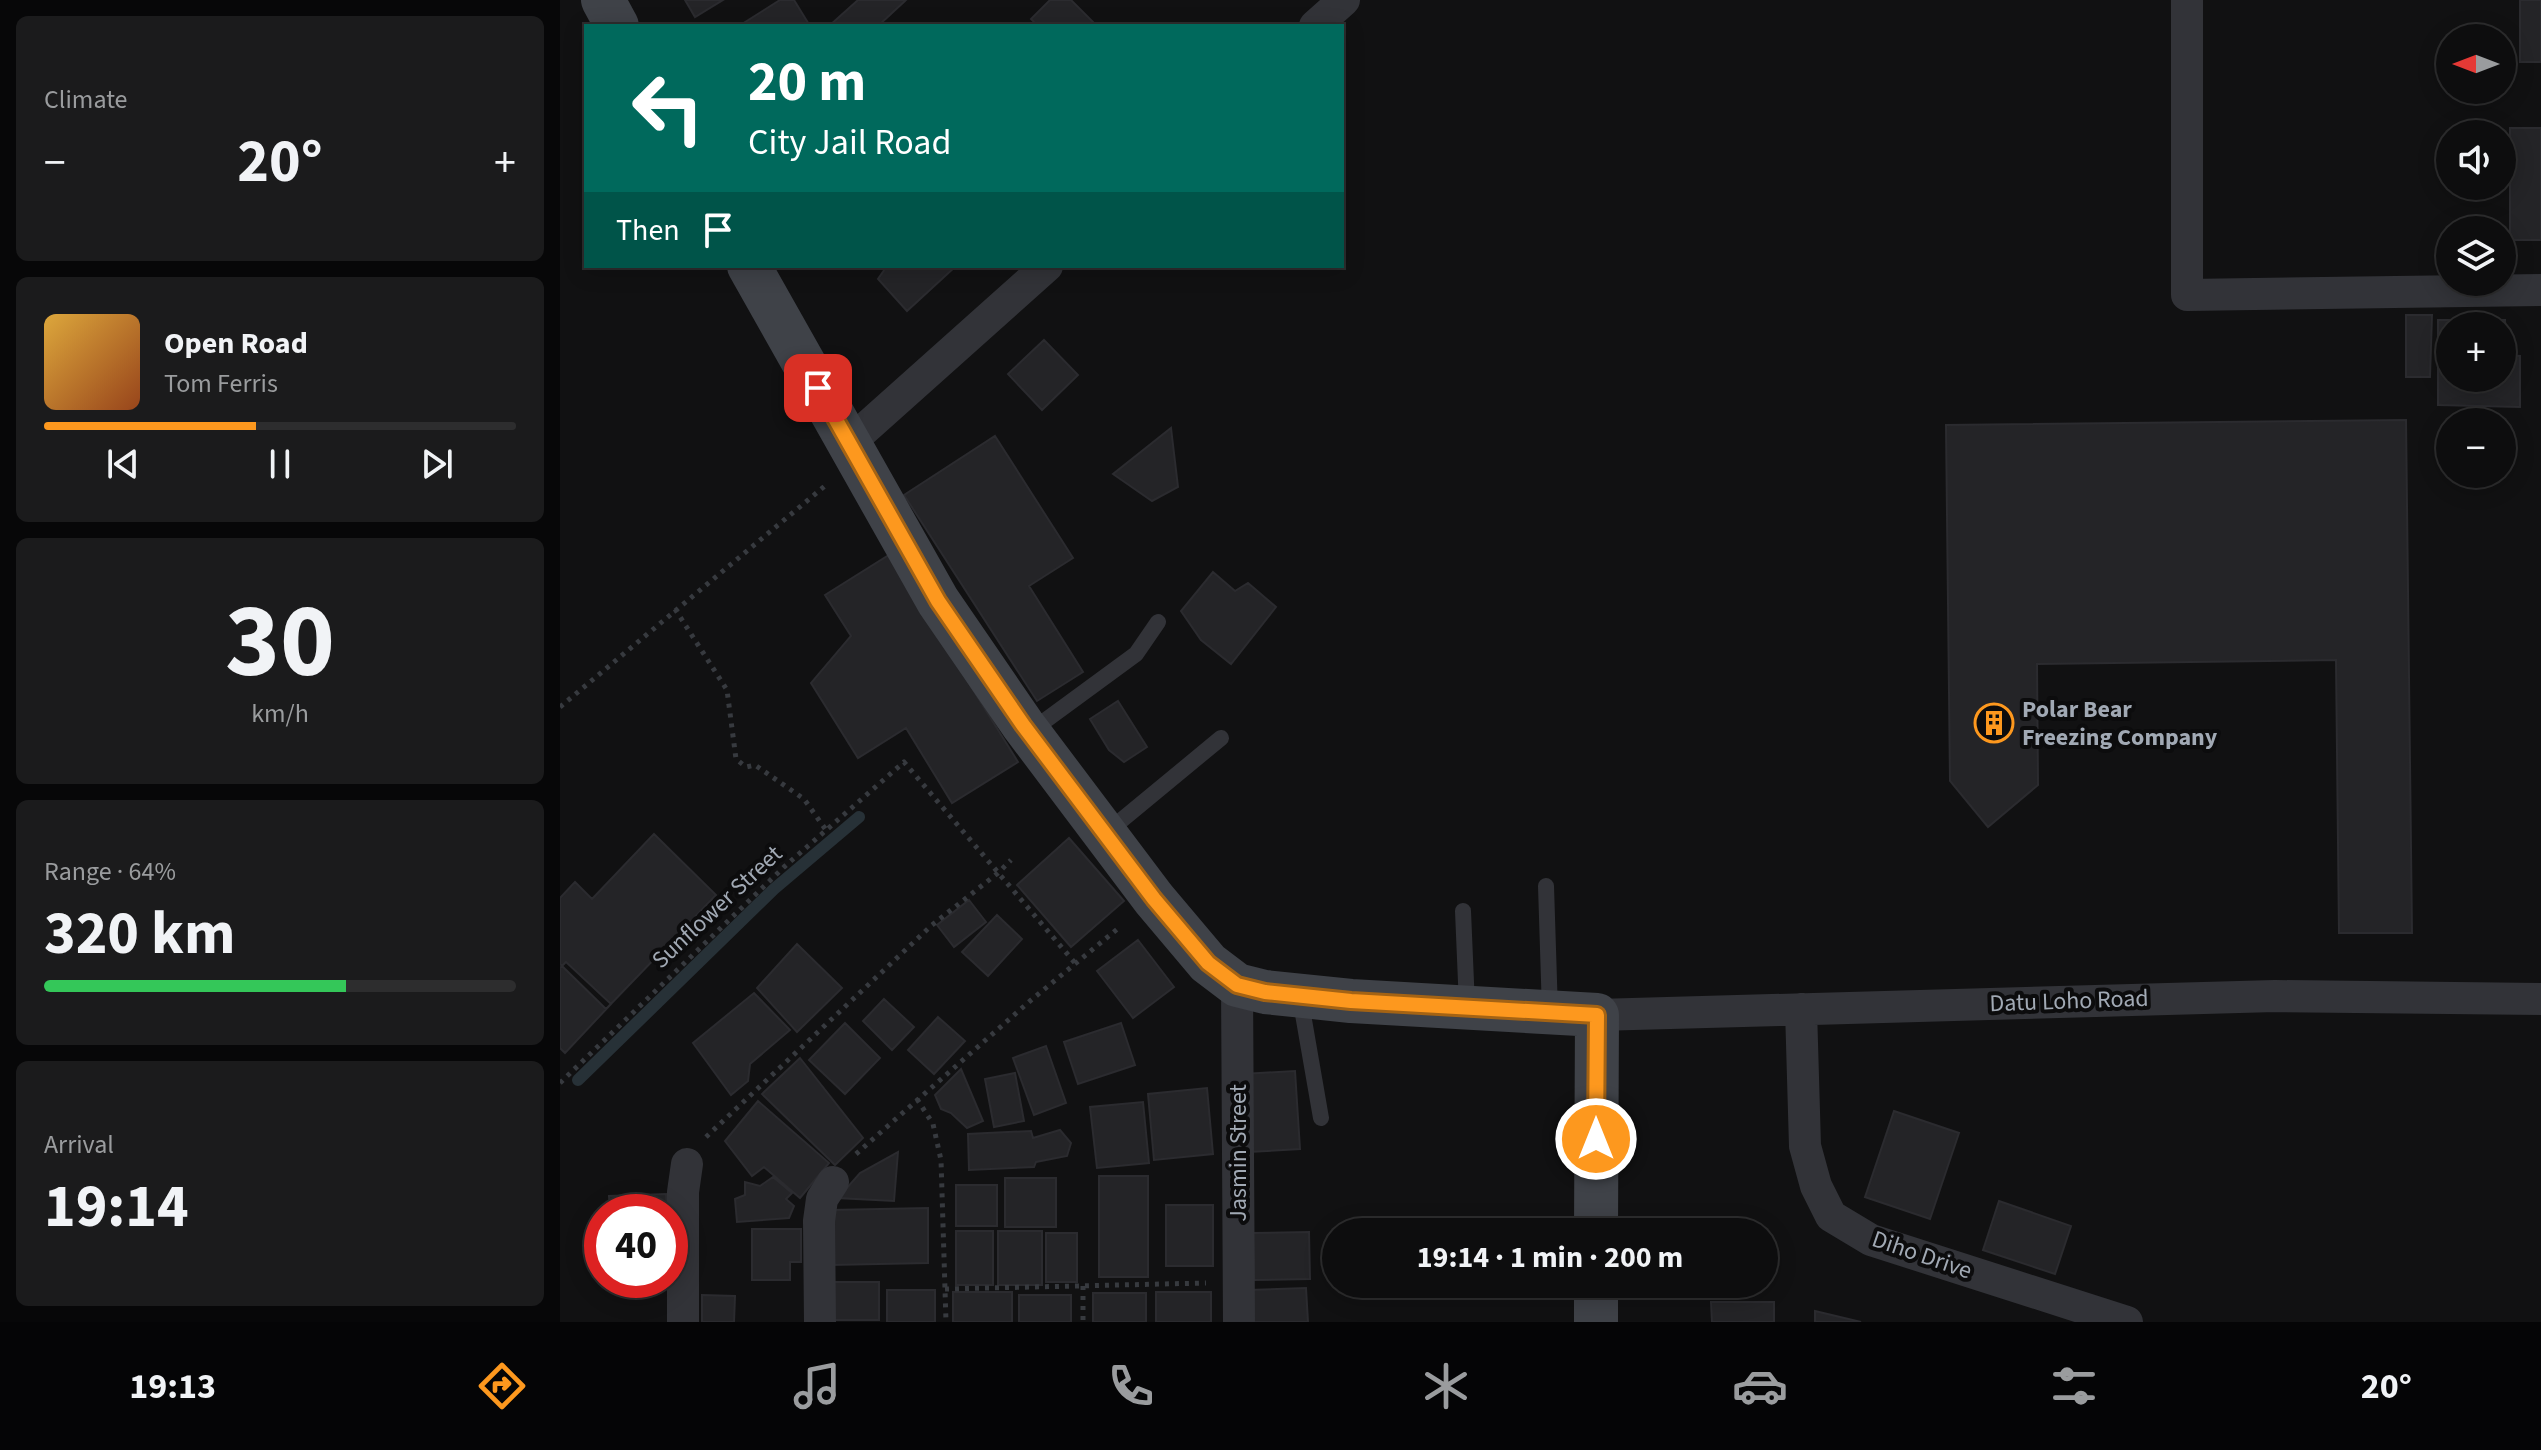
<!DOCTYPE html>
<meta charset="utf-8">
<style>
:root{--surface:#0d0d0e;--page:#1b1b1c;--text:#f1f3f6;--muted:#9a9c9e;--line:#2d2d2e;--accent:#fd981e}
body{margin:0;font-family:"Source Sans 3",sans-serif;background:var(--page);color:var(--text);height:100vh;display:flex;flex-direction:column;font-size:30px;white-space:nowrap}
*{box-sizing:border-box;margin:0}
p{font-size:26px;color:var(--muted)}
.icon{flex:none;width:44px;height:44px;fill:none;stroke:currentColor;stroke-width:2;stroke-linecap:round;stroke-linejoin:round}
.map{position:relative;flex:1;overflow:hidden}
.sheet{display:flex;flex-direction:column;gap:16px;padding:16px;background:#070708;width:560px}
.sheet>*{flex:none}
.guide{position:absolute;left:24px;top:24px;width:760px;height:244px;border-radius:0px;box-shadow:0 4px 20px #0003,0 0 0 2px var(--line);background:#00695c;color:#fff;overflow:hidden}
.needle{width:52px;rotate:270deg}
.fabs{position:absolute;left:1876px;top:24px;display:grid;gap:16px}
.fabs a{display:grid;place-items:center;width:80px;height:80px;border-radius:50%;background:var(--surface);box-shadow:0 4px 20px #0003,0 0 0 2px var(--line);font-size:40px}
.speed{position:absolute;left:24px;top:1194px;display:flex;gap:16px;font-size:40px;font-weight:700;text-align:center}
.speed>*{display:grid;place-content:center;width:104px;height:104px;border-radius:50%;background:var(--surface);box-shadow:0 4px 20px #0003,0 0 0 2px var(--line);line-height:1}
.speed .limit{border:12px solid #d22;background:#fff;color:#111}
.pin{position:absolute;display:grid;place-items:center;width:68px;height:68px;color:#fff;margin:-34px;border-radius:16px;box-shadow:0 4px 12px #0006}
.me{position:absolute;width:88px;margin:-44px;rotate:0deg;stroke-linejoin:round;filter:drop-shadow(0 0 6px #0008)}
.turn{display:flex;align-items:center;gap:28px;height:168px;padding:0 32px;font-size:36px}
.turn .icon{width:104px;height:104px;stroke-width:2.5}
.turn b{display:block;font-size:56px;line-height:68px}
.then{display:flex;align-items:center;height:76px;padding:0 32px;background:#0003;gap:16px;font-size:30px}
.big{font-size:60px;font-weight:700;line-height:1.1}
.sheet .widget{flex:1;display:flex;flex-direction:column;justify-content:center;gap:12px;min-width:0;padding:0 28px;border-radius:12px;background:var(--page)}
.sheet .dial{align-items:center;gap:0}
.dial b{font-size:104px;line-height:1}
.song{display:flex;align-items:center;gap:24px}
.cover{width:96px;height:96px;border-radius:12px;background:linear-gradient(135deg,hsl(40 70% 55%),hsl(20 70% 35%))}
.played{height:8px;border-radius:4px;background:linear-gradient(90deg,var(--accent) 45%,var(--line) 45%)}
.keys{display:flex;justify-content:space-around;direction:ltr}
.heat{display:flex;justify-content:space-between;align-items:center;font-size:44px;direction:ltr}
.charge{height:12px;border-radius:6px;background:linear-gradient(90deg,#34c759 64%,var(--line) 0)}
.trip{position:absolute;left:762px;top:1218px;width:456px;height:80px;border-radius:40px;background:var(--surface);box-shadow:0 4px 20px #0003,0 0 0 2px var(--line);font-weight:700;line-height:80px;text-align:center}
.tab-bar{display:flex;height:128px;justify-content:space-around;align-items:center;background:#050506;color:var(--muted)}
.tab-bar .icon{width:56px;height:56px}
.tab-bar .selected{color:var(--accent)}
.tab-bar b{font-size:36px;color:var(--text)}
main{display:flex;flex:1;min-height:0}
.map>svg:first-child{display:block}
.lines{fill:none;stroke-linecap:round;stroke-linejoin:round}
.stream{stroke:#273137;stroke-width:12}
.building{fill:#242427;stroke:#2b2b2f;stroke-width:2;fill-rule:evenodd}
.path{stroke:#373a3f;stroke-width:5;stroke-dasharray:4 6;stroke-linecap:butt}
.lane{stroke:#323338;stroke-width:16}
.street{stroke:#323338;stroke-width:32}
.secondary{stroke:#3f4248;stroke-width:44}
.route-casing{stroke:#a46314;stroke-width:20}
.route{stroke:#fd981e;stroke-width:14}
.labels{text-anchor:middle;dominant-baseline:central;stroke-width:8;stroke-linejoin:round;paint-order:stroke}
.poi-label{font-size:24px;font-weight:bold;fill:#a1a9b4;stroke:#0c0c0d;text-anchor:start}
.street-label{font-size:24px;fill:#a1a9b4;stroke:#0c0c0d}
</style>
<main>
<section class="sheet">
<div class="widget"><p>Climate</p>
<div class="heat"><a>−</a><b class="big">20°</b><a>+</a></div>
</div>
<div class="widget">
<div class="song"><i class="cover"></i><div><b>Open Road</b><p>Tom Ferris</p></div></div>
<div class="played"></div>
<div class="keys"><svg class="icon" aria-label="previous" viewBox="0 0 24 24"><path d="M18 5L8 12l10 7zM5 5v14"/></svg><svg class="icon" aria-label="pause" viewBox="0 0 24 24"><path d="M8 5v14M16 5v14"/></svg><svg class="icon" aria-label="next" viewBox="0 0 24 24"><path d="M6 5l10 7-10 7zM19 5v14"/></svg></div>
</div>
<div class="widget dial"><b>30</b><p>km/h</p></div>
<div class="widget"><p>Range · 64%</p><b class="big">320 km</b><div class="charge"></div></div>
<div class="widget"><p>Arrival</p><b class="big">19:14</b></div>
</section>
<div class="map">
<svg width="1981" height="1322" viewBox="0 0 1981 1322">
<rect width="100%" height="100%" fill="#111112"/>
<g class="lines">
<path class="stream" d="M 18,1080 L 214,889 L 299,817"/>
</g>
<path class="building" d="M 125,0 L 163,0 L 135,17 Z
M 220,0 L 234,0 L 250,26 L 182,26 L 182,24 Z
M 298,0 L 346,0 L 318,26 L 269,26 Z
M 490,0 L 511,0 L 537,26 L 478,26 L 471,19 Z
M 1960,0 L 1981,0 L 1981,62 L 1960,62 Z
M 1950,128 L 1981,128 L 1981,240 L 1950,240 Z
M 327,266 L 396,266 L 347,311 L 318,279 Z
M 1846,315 L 1872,315 L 1870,377 L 1846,377 Z
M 1878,320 L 1945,320 L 1944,355 L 1960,356 L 1960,407 L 1878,405 ZM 1890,326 L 1942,326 L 1942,378 L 1890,378 Z
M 484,340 L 518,375 L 482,410 L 448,374 Z
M 1846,420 L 1852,933 L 1779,933 L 1776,660 L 1477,664 L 1478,785 L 1428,827 L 1390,781 L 1386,425 Z
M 611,428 L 618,487 L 592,501 L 553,474 Z
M 435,436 L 513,558 L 469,586 L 523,672 L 477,701 L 344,495 Z
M 329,555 L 458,762 L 392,803 L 346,728 L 298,758 L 251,683 L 291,636 L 265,595 Z
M 653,572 L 675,591 L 688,583 L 716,607 L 671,664 L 641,640 L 621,611 Z
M 558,701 L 587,747 L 564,762 L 549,750 L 530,719 Z
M 94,834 L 156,895 L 46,1009 L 0,964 L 0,898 L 15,882 L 32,899 Z
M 509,838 L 564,901 L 511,947 L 457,885 Z
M 409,900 L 426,922 L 394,947 L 377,925 Z
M 437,915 L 462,939 L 428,976 L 402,952 Z
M 578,940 L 614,987 L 573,1018 L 537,971 Z
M 237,944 L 282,988 L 237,1032 L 197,988 Z
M 6,962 L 51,1004 L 5,1053 L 0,1048 L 0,968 Z
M 194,993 L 230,1030 L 190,1064 L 188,1081 L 171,1095 L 133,1043 Z
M 324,999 L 354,1027 L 332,1050 L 303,1021 Z
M 378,1017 L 405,1041 L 374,1074 L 348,1050 Z
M 285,1023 L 320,1058 L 285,1094 L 249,1060 Z
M 561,1023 L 575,1065 L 518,1084 L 504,1042 Z
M 486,1046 L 506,1103 L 474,1115 L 453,1058 Z
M 240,1058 L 303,1138 L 275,1165 L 202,1094 Z
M 401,1069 L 423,1121 L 407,1128 L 391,1113 L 381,1109 L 375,1095 Z
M 735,1071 L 740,1149 L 689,1152 L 683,1074 Z
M 455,1073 L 464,1121 L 434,1127 L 425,1079 Z
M 647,1088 L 653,1154 L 594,1160 L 588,1094 Z
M 198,1101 L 269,1163 L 240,1198 L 204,1167 L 192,1176 L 165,1141 Z
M 583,1102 L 589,1163 L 537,1168 L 530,1107 Z
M 1334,1111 L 1399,1133 L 1370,1219 L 1305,1197 Z
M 500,1130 L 511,1143 L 507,1156 L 476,1162 L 474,1167 L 409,1170 L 408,1134 L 471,1131 L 473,1138 Z
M 338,1152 L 334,1201 L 278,1198 L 300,1173 Z
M 539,1176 L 588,1176 L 588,1277 L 539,1277 Z
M 213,1177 L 232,1193 L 226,1199 L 234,1206 L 229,1218 L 177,1222 L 175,1199 L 185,1195 L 185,1182 L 200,1186 Z
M 445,1178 L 496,1178 L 496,1227 L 445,1227 Z
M 396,1185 L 437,1185 L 437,1226 L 396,1226 Z
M 106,1194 L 107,1212 L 50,1212 L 49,1196 Z
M 1439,1201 L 1511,1226 L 1495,1274 L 1423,1250 Z
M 606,1205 L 653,1205 L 653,1266 L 606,1266 Z
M 368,1208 L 368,1263 L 270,1265 L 271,1210 Z
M 192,1229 L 241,1229 L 241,1262 L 230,1262 L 230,1280 L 192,1280 Z
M 396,1231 L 433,1231 L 433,1285 L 396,1285 Z
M 438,1231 L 482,1231 L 482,1285 L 438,1285 Z
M 749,1232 L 750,1279 L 694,1280 L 693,1233 Z
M 486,1233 L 517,1233 L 517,1282 L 486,1282 Z
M 267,1282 L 319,1282 L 319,1320 L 267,1320 Z
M 746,1288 L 748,1322 L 690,1322 L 689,1290 Z
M 327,1290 L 375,1290 L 375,1322 L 327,1322 Z
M 393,1292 L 452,1292 L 452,1322 L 393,1322 Z
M 596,1292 L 651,1292 L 651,1322 L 596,1322 Z
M 533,1293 L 586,1293 L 586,1322 L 533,1322 Z
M 142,1295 L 175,1296 L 174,1322 L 142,1322 Z
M 459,1295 L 511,1295 L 511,1322 L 459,1322 Z
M 1151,1302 L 1214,1302 L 1214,1322 L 1152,1322 Z
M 1255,1311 L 1301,1322 L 1255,1322 Z"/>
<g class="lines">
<path class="path" d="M 115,609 L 167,690 L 176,759 L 186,767 L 195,765 L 244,799 L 266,830
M 0,707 L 266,485
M 0,1083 L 224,867 L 344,762 L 515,963
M 357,1099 L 373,1124 L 381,1160 L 386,1322
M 146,1137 L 372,925 L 438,873 L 451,860
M 296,1154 L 470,1001 L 561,926
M 523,1286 L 523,1322
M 385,1289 L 646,1283"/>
<path class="lane" d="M 471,731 L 576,654 L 598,622
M 546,833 L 661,738
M 986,886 L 990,1012
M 903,911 L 907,1006
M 740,997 L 761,1118"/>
<path class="street" d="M 1627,0 L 1627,295 L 1981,290
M 755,26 L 784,0
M 289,443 L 487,266
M 677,985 L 679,1322
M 1241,1009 L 1245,1146 L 1256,1186 L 1271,1216 L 1311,1240 L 1567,1322
M 1037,1015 L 1715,996 L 1981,999
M 123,1322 L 123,1192 L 127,1164
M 260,1322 L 259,1221 L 262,1199 L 273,1182"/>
<path class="secondary" d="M 43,0 L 57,26
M 189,266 L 378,601 L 463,725 L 594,899 L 648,963 L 677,985 L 705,992 L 791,1001 L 1037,1015 L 1036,1232
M 1036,1322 L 1036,1284"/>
</g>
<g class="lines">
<defs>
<path id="route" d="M 258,388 L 378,601 L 463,725 L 594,899 L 648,963 L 677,985 L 705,992 L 791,1001 L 1037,1015 L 1036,1139"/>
</defs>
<use href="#route" class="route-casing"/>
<use href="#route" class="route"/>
</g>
<defs>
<symbol id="building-ring" viewBox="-11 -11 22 22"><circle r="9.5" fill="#0c0c0d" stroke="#fd981e" stroke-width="1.5"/><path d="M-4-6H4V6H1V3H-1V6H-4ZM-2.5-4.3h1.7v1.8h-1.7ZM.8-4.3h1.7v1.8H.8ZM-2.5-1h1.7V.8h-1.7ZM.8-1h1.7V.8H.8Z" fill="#fd981e"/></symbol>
</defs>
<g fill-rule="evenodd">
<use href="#building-ring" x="1412" y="701" width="44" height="44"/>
</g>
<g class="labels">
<g class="poi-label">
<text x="1462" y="709">Polar Bear<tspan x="1462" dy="28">Freezing Company</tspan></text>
</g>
<g class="street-label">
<text transform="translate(157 907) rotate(-43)">Sunflower Street</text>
<text transform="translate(1509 1001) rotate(-2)">Datu Loho Road</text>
<text transform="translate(678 1153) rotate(-90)">Jasmin Street</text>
<text transform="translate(1362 1255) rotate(19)">Diho Drive</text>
</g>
</g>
</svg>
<div class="fabs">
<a><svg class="needle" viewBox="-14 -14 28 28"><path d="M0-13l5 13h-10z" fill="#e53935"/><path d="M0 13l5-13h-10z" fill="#9a9c9e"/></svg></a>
<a><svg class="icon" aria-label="sound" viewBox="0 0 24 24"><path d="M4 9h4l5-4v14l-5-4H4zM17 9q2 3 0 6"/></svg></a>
<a><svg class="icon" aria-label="layers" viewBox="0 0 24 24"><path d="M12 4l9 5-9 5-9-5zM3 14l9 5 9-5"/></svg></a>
<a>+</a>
<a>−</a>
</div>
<div class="speed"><div class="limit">40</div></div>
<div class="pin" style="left:258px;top:388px;background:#d93025"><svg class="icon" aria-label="arrive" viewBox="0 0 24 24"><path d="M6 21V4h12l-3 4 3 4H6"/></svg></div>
<svg class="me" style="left:1036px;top:1139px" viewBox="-20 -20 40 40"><circle r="17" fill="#fd981e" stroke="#fff" stroke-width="3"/><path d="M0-11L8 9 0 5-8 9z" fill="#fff"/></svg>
<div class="trip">19:14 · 1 min · 200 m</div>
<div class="guide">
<div class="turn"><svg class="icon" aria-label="left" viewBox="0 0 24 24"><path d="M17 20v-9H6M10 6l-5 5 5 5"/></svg><div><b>20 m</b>City Jail Road</div></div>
<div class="then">Then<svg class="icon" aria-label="arrive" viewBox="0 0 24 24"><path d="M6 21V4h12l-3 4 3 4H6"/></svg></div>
</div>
</div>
</main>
<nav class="tab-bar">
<b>19:13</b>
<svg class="icon selected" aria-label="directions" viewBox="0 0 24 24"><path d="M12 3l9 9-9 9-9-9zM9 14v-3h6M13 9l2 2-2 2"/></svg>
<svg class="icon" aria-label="music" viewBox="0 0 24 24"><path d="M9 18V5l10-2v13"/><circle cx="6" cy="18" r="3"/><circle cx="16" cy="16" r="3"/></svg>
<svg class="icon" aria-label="phone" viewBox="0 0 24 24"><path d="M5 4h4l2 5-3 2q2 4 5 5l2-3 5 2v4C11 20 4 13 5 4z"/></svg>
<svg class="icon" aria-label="climate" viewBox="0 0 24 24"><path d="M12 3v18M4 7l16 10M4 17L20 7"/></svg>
<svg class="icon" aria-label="car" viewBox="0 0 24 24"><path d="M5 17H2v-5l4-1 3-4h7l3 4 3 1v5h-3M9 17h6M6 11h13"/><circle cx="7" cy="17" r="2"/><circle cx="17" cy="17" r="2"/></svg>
<svg class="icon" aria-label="filters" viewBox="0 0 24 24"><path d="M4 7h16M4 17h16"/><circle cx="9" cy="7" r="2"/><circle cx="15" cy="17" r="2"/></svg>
<b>20°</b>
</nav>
